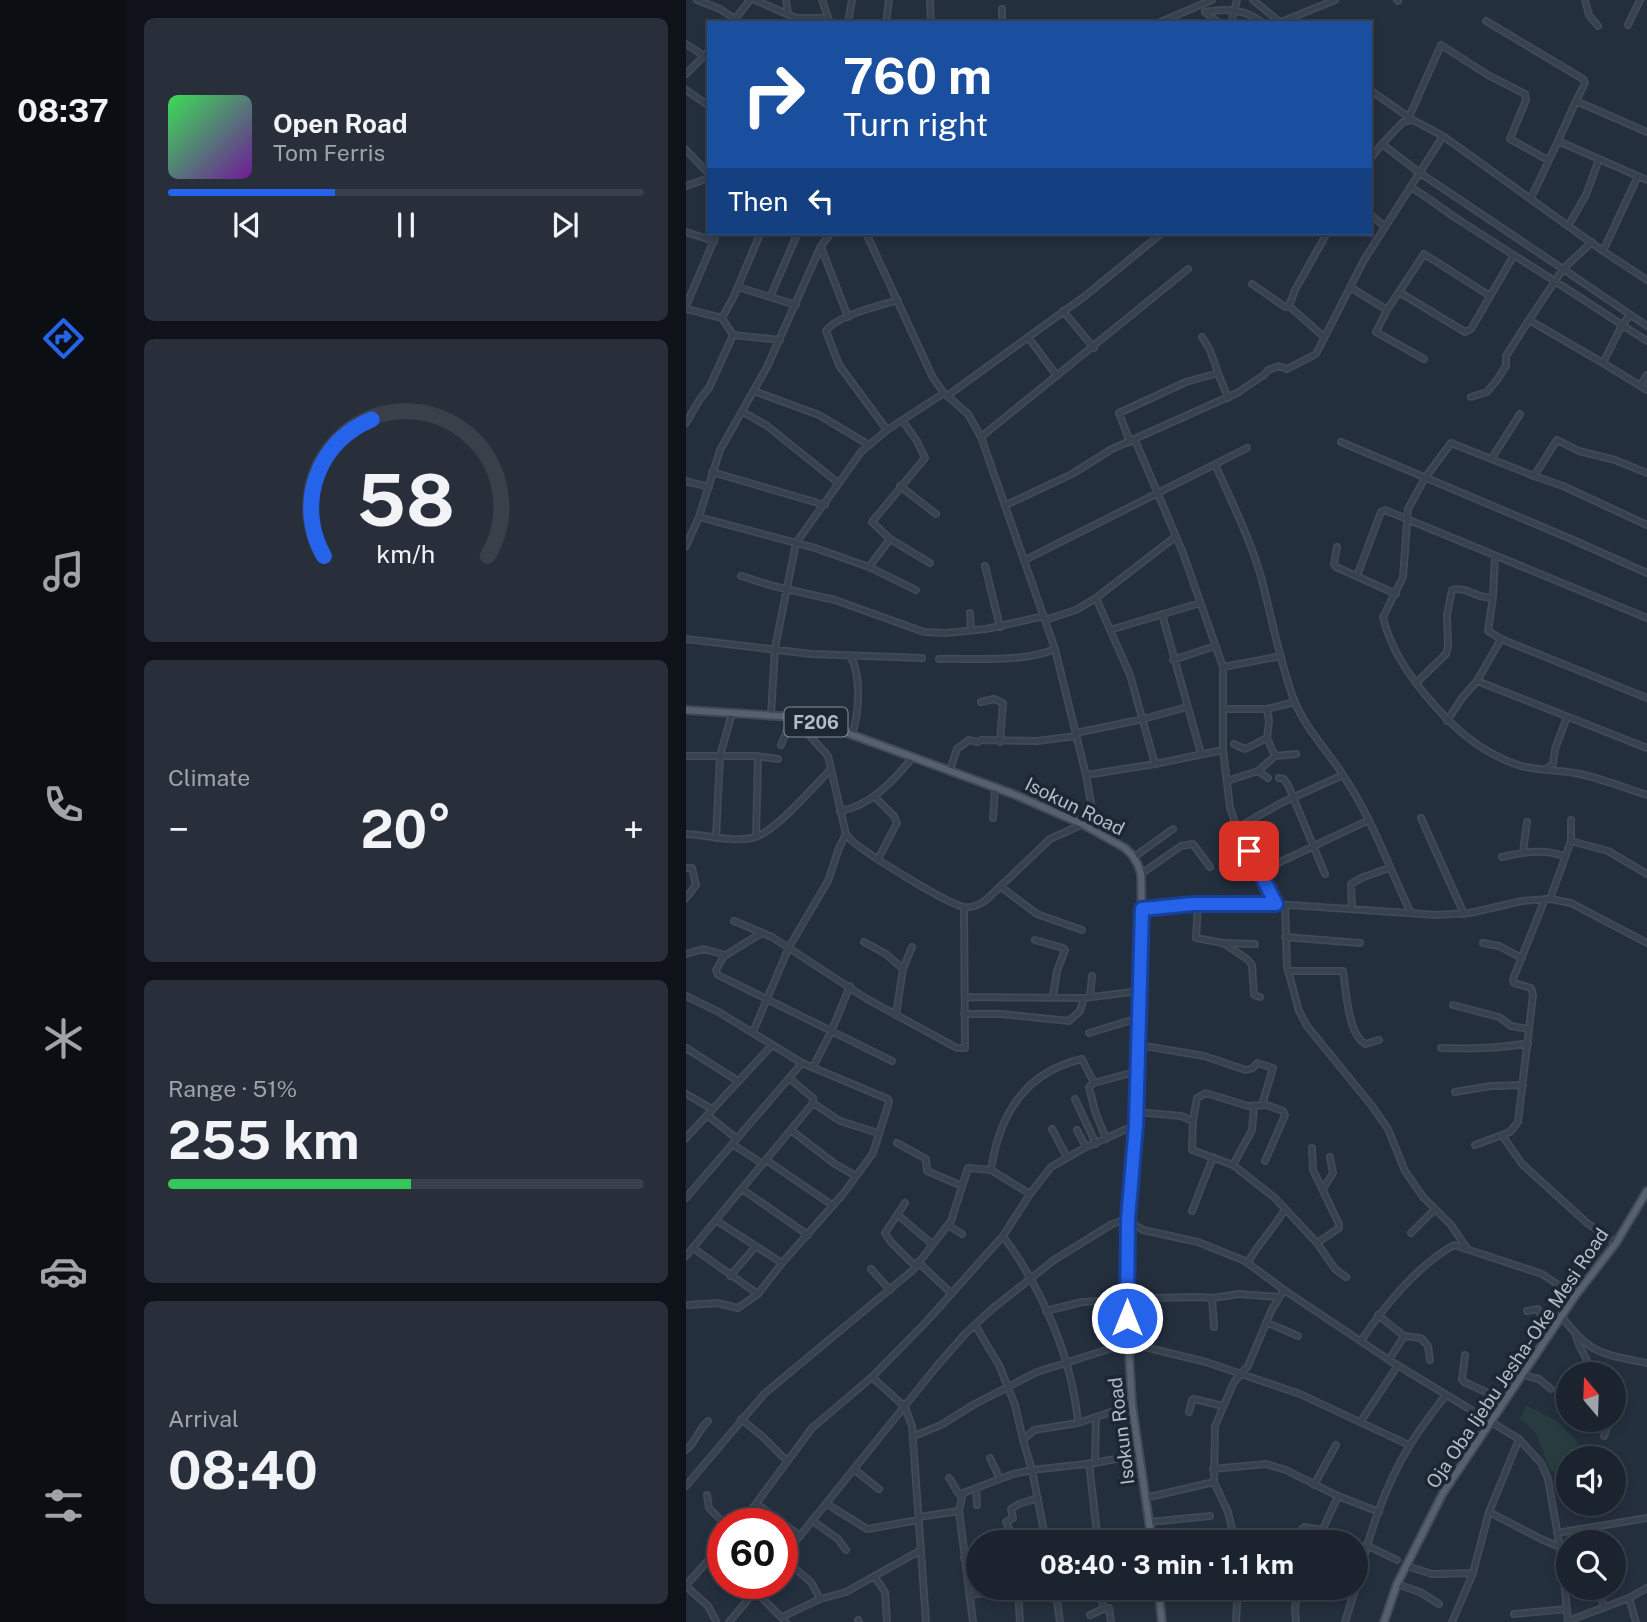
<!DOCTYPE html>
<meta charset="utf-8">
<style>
:root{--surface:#1b232e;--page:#282f3a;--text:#f1f3f6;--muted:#a0a4aa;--line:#39404a;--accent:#2563eb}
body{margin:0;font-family:"Public Sans",sans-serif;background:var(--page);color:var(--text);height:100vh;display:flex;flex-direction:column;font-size:26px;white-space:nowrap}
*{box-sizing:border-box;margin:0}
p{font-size:23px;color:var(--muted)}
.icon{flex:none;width:38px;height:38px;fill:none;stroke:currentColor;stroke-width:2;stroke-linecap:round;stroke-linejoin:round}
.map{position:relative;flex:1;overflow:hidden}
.drawer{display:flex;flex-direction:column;gap:18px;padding:18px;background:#0f1319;width:560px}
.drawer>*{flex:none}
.top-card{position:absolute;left:21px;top:21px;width:665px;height:214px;border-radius:0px;box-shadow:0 4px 10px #0003,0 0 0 2px var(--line);background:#1a4fa0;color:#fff;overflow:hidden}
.needle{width:46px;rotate:341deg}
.fabs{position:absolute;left:870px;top:1362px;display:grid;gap:14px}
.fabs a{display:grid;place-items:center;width:70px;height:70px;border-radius:50%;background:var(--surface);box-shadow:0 4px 10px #0003,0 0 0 2px var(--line);font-size:35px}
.speed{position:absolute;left:21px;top:1508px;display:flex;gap:14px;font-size:35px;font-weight:700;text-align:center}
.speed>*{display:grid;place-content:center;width:91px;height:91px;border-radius:50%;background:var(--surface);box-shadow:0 4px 10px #0003,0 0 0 2px var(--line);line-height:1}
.speed .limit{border:10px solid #d22;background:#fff;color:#111}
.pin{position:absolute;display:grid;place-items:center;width:60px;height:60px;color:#fff;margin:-30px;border-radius:14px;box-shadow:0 4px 10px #0006}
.me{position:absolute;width:77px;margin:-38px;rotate:0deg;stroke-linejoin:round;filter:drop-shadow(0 0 5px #0008)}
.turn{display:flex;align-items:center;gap:24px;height:147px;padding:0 21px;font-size:32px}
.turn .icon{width:91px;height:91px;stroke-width:2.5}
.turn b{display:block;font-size:49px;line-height:60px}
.then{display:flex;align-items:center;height:66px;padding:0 21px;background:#0003;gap:14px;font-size:26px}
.big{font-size:52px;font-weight:700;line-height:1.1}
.drawer .widget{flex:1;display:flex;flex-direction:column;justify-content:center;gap:10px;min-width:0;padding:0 24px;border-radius:10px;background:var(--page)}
.drawer .dial{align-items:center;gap:0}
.dial svg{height:182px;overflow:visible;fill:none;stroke:var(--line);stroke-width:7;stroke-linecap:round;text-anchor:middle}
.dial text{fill:var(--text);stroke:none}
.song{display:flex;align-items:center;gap:21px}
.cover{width:84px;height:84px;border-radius:10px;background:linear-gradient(135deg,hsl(130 70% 55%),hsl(280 70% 35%))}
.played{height:7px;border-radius:4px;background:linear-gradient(90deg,var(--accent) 35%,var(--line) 35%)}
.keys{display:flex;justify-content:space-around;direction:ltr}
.heat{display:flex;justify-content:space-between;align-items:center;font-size:38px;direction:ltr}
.charge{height:10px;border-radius:5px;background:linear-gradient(90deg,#34c759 51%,var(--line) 0)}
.trip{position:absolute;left:280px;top:1530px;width:402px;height:70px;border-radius:35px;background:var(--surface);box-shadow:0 4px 10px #0003,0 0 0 2px var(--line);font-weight:700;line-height:70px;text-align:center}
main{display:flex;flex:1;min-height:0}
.dock{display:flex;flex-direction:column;width:126px;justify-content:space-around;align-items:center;background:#0b0e12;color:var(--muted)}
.dock .icon{width:49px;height:49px}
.dock .current{color:var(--accent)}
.dock b{font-size:32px;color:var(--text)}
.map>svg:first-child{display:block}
.green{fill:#263c3f}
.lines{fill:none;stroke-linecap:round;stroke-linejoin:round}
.minor-casing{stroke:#414a57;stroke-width:8}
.major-casing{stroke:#414a57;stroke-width:10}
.minor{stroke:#38414e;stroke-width:4.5}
.major{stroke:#56606e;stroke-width:6}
.route-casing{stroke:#184099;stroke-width:18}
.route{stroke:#2563eb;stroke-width:12}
.labels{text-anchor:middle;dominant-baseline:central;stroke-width:7;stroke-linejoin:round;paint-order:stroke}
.shield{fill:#1d2633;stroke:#878f9c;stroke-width:2}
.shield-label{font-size:18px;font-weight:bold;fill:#b4bcc9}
.street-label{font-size:19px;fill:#b4bcc9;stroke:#1d2633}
</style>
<main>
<nav class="dock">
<b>08:37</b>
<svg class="icon current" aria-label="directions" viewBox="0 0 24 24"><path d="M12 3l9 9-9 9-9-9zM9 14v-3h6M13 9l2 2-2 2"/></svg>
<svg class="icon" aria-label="music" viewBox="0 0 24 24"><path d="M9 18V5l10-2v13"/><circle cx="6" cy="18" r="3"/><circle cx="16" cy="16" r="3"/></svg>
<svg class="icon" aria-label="phone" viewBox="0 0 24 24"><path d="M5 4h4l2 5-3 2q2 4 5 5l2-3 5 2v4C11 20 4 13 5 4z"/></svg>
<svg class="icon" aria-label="climate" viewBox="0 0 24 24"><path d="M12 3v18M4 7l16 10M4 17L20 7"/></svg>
<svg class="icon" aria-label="car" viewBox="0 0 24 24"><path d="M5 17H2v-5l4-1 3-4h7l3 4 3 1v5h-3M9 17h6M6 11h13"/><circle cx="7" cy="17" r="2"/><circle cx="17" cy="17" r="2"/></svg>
<svg class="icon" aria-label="filters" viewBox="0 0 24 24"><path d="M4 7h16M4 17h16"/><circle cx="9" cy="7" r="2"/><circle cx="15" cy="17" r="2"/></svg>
</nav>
<section class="drawer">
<div class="widget">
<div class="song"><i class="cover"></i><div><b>Open Road</b><p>Tom Ferris</p></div></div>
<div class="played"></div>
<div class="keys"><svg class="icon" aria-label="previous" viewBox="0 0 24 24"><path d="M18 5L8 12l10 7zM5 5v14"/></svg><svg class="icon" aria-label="pause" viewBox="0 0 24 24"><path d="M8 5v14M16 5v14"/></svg><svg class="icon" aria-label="next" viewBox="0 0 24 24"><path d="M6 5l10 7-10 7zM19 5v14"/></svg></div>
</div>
<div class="widget dial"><svg viewBox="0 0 100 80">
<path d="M14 69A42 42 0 1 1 86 69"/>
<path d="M14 69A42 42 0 0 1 35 9" stroke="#2563eb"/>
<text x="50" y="56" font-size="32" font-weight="700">58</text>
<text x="50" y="72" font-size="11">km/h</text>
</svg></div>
<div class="widget"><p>Climate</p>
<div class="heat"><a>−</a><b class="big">20°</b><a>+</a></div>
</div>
<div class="widget"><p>Range · 51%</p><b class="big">255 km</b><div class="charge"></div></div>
<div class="widget"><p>Arrival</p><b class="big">08:40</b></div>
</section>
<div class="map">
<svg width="961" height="1622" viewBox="0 0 961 1622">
<rect width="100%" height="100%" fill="#242f3e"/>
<path class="green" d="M 840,1405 L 872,1422 L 891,1442 L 891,1458 L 882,1458 L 882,1474 L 864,1471 L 851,1435 L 834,1418 Z"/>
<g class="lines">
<defs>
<path id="minor" d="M 11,0 L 34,9 L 49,19
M 69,0 L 110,18 L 142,18
M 100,0 L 102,14
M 136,0 L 144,23
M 244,0 L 245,23
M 567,0 L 595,23
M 711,0 L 712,1
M 899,0 L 903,15 L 912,26
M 519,12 C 541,8 559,9 577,23
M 520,13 L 533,23
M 800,21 L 897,79 L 899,83 L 890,101
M 595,22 L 649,0
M 46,23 L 64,0
M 162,23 L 166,0
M 200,23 L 203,0
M 316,23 L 316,9
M 472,23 L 526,0
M 545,23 L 551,0
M 942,25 L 954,0
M 0,44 L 23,59
M 0,74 L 23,51
M 0,90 L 23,106
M 684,90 L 727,120 L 757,136 L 917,251 L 961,280
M 723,117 L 755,45 L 802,75 L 839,94 L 840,100 L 824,139 L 862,160
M 872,141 L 890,101 L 961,132
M 696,144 L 717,122 L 726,120
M 0,150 L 23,174
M 684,159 L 696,144 L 734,173 L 877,269 L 906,242
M 0,186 L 23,178
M 724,187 C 741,196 756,209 773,220 C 827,255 882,289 936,325 L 917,363 L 843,320 L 877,269 L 961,326
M 845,198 L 872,141 L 961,180
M 684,214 L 699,227
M 882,226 L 900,195 L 913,159
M 0,232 L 28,241
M 180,233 L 247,378 L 258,393 L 282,414 L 295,437 L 369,649 L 400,775 L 410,831
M 135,247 L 162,317
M 917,251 L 952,176
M 566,284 L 599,307 L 603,306
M 52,287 L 110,305
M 664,287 L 701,310 L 713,292 L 779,332 L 785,329 L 828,255
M 713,292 L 738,254 L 804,296
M 85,295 L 110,237
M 0,306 L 31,233
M 0,309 L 36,318 L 47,335 L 94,340
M 701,310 L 690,332 L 738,359
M 377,311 L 408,348
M 944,315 L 936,325 L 961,341
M 36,318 L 48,296 L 74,234
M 342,337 L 371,376
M 516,337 L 524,350 L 532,373
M 638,337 L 603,306 L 609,290 L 641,233
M 917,363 L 961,390
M 954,386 L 961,375
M 68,391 L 133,415 L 183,445
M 261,396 L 399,296 L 476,233
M 785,397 L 801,392 L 811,380 L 820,366 L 820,356 L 843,320
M 57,412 L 80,425 L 151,482
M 216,420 L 231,441 L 239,458 L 186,522 L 204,539 L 244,563
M 0,423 L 14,399 L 23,388 L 47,335
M 201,430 L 153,365 L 140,331 C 151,315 193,306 212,300
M 295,437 L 502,269
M 449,440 L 497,553 L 537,667 L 537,750 L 544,808 L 551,828 L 590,904
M 444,442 L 433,413 L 500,382 L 532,373 L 542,398
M 655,442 L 885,539 L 961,573
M 806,458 L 834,414
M 529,464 C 545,501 564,538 575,577 C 586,618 593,660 608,700 C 619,728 641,750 657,775 C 686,818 703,868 725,913
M 26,472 L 139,505
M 961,473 L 929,460 L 893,451 L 871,440 L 848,476 L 765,443 L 739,478 L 722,509 L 717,577 L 697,617 C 703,644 720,671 737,692 C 765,726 792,752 835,766 C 854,771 875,770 894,774 C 917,779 939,788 961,795
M 848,476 L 877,486 L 961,525
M 0,481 L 23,487
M 214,486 L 250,514
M 320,505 L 386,474 L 426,449 L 551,393 L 578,375 L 582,370 L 593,366 L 601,369 L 630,354 L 678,260 L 757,136
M 13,517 L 129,548 L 183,567 L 230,590
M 0,546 L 13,517 L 34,450 L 81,367 L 135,246 L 145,233
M 651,547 L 648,564 L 650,567 L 710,594
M 339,560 L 561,448
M 299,566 L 314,627
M 183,567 L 204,539
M 55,576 L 87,586 L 149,600 L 238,632 L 260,633 L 300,629 L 358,616
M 671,576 L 695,512 L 699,510 L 961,618
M 807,597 L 802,631 L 815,639
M 410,598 L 444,675 L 469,764
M 284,613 L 285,630
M 476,614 L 515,754
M 359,620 L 390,610 L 410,598 L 489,537
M 424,630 L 514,603
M 0,639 L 125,654 L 236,658
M 164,656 C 176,675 173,714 166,734
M 253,659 C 289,658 336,663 369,649
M 487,660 L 529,646
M 537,667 L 595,656
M 730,683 L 760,654 L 762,647 L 761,615 L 766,590 C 781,586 793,600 807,597 L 809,556
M 961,698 L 815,639 L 791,681 L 961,748
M 295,702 L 308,699 L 317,703 L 314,742
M 538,709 L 581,709 L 609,702
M 85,715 L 89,648 L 110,543 L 175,452 L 201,430 L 258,393
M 107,717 L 142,756 L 160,834 L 166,841 C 183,855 259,903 278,907 C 285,908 293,905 299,901 L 364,839 L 395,825
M 761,721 L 776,698 L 791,681
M 390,733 L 457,719 L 501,707
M 581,738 L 589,756
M 548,744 L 559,749 L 581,738 L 583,721 L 581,709
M 95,745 L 102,728 L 104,717
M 0,756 L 70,756 L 92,759
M 860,769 L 867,764 L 869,749 L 881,717
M 264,770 L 271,749 L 283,740 L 292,742 L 295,740 L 351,741 L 390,736
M 572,771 L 582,778
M 400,775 L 469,764 L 537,750
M 593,778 L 598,779 L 602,785 L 639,874
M 541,781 L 572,771 L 589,756 L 610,754
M 188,796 L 208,816 L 211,823 L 192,859
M 154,811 C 185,806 208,780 227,757
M 307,818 L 309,788
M 735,818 L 778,914
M 885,820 L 885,841 L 922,851 L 961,874
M 551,828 L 595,803 L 657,775
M 0,834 C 21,835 45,842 66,838 C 88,834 128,786 145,769
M 70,837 L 72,756
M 30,838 L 34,756 L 46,713
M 837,852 L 841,822
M 448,857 L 487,829
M 816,857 C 836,852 860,848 879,857
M 0,868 L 6,868 L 10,885 L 0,898
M 575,871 L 683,820
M 455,874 L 495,846 L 507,844 L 524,867
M 315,887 L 351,914 L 396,930
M 864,899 L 885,841
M 512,904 L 510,938 L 537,943 L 561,959 L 566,965 L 568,995 L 574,997
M 599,905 L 601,967 L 613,1011 L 621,1026 L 686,1106 L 702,1129 L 719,1171 L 737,1197 L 765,1225 L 780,1247
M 456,909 L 507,904 L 590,904 L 751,915 L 784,913 L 836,901 L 864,899 L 885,903 L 961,943
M 666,909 L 665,884 L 675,878 L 703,868
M 48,921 L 86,937 L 181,999 L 271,1048 L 279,1048 L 278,907
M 599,937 L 674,943
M 349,940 L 377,948 L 379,950 L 371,971 L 367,996
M 178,942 L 200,954 L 217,969
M 538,943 L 569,944
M 797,943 L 813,946 L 836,958
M 0,954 L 17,949 L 40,955 L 74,934
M 38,956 L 30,970 L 32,975 L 206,1061
M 602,971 L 657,971 C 660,990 662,1036 680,1044 L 693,1040
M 0,996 L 31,1011 L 116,1063 L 202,1099 L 203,1102 L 187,1153 L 157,1194 L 96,1263 L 72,1294 L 52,1308 L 31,1303 L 3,1305
M 279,997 L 398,998 L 454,991
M 404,997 L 406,976
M 767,1005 L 813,1017 L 825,1026 L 843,1029
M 278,1014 L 316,1014 L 383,1021 L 394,1011 L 398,998
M 210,1015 L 217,969 L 226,947
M 67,1032 L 103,947 L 142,881 L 153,848 L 160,834
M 403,1033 L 453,1018
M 453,1045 L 518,1056 L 560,1070 L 567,1068 L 571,1063 L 587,1068 L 576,1105
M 0,1048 L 52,1081
M 755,1048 C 785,1049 813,1049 842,1043
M 127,1067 L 145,1032 L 164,986
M 103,1078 L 127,1098 L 127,1103 L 154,1121 L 192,1133
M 769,1092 L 805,1086 L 837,1085
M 0,1094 L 26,1109
M 389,1099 L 410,1144
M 450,1112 L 495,1116 L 507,1121 L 511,1098 L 520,1093 L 562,1106 L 581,1105 L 597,1111 L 599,1115 L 579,1161
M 21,1115 L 50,1138
M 507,1121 L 506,1150 L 547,1165 L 566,1130 L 568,1106
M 366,1129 L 381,1157
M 391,1130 L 400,1147
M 106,1131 L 149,1164 L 170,1176
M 816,1135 L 836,1164 L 901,1223 L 930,1243
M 0,1138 L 86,1045
M 420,1139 L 409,1111 L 403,1087 L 408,1083 L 452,1071
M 211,1143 L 240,1159 L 241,1171 L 276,1186
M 46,1144 L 77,1164
M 789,1145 L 824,1132 L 832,1122 L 847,995 L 845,988 L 828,983 L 827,979 L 859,899
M 626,1148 L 627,1170 L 653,1224 L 653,1228 L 631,1243
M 80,1160 L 146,1205
M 547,1165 L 589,1198 L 631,1243 L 649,1269 L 660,1277
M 305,1170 C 313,1115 339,1072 396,1059 L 408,1083
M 56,1189 L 122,1235
M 637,1189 L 647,1173 L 644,1157
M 0,1198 L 116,1063
M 219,1203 L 199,1233 L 205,1242 L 229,1266
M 506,1211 L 527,1157
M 212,1215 L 246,1244
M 31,1221 L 96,1263
M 442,1221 L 457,1230 L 512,1242 L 559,1261 L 598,1290 L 703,1360 L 833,1439 L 855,1463 L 862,1479 L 876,1559 L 882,1622
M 262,1225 L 276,1234
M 725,1233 L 749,1209
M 317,1236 C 356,1289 386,1357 392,1423
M 7,1248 L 72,1294
M 0,1256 L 127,1103
M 232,1262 L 265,1293
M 562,1262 C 573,1243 588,1228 599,1209
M 185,1269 L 204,1290
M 44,1276 L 70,1246
M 526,1298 L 528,1327
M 360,1311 L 396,1302 L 463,1298 L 512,1297 L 526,1298 L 553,1294 L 593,1297
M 841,1311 L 852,1309 L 857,1320 L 868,1326
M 692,1315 L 718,1336 L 735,1338 L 742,1346 L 744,1360
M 876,1317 C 905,1355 916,1354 961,1363
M 580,1322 L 612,1336
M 289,1325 L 313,1365 L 329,1405 L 337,1440 L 346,1470 L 360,1542
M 890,1336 L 893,1345 L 908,1374
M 675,1341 C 698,1306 732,1265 768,1245 L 856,1274 L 889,1296
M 779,1355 L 776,1379 L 778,1382 L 818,1400
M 703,1360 L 718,1336
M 837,1375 L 853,1379 L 865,1389
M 186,1377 L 219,1407 L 226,1426 L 240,1622
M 503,1412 L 506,1400 L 508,1399 L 537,1406
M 55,1419 L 77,1437 L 100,1460
M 675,1421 L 712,1365
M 228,1436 L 255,1425 L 287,1405 L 351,1372 L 442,1343 L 520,1362 L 614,1394 L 723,1445
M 918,1436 L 925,1419
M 337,1440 L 348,1430 L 392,1423 L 446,1405
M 0,1450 C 10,1442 12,1430 22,1421
M 304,1458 L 314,1479
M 403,1463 L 412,1542
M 409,1463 L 410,1417
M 527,1469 L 580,1464 L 600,1470 L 652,1496 L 693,1512
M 169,1470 L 193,1489
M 263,1478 C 268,1483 268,1490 275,1496
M 628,1485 L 650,1445
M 0,1486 L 78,1394 L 227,1270 L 265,1221 L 282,1168 L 305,1170 L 344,1194
M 290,1488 L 291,1505
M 21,1495 L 23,1508 L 39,1524
M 459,1498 L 528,1482
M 71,1504 L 114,1536
M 141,1504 L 181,1529 L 233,1520
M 803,1512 L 855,1539 L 874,1547
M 233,1517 L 273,1511
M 127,1521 L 152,1539 L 160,1550
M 463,1522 L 524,1516
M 55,1524 L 126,1428 L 186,1377 L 240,1322 L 317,1236 L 344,1194 L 365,1167 L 400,1147 L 450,1125
M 902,1528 L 906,1542
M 871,1533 L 961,1518
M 329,1542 L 320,1522 L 327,1518 L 325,1509 L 333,1504 L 352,1498
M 549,1542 L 542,1512 L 528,1482 L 529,1426 L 548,1382 L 562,1366 L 586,1309 L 598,1290
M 564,1542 L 574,1538
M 606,1542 L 618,1527 L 636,1530
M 631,1542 L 652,1496
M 680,1545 L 711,1560
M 29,1552 L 37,1559
M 96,1558 L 251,1366 L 278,1335 L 306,1309 L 368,1260 L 426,1224 L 442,1219
M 96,1558 L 125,1582 L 134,1599
M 278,1558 L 292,1555
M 721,1566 L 746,1574 L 787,1573
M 188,1576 L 199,1592 L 201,1622
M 62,1584 L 100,1622
M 711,1584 L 734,1592 L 753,1604
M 0,1585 L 37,1544
M 0,1586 L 22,1606 L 30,1621
M 369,1587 L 374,1622
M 500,1587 L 502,1596 L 541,1592 L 552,1594
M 670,1587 C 682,1539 697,1488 724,1445 C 734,1428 747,1412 759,1396
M 913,1587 L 918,1608
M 332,1591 L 334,1622
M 283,1595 L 360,1587
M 943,1598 L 950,1622
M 417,1609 L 423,1608 L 425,1621
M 828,1614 L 881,1609
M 404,1615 L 417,1609 L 415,1587
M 96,1617 L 134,1599 L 160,1592 L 235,1550
M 172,1620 L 173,1622
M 882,1621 L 943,1598 L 961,1588
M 43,1622 L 75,1584
M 287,1622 L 273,1511 L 277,1493 L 327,1474 L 346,1470 L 409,1463 L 454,1454
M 550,1622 L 552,1587
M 610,1622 L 609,1608 L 613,1587
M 659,1622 L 670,1587
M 766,1622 L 787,1573 L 803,1512 L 833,1439"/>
<path id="major" d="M 0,710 L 107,717 L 134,723 L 327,794 L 396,824 L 439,848 L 446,855 L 452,865 L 455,874 L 456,932 L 453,1045 L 450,1125 L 442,1219 L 440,1299 L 446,1405 L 466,1542
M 472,1587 L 476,1622
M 698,1622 L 711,1584 L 757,1493 L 889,1296 L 930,1243 L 961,1191"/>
</defs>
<use href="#minor" class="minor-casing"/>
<use href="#major" class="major-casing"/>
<use href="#minor" class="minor"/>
<use href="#major" class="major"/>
</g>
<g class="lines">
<defs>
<path id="route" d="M 441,1318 L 442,1219 L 450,1125 L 456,909 L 507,904 L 590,904 L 563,851"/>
</defs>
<use href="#route" class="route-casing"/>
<use href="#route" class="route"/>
</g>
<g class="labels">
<rect class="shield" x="98.5" y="707.5" width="63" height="29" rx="5"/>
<g class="shield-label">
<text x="130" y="722">F206</text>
</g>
<g class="street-label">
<text transform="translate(389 806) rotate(26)">Isokun Road</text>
<text transform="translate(831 1358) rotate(-56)">Oja Oba Ijebu Jesha-Oke Mesi Road</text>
<text transform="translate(435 1431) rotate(-97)">Isokun Road</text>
</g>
</g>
</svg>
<div class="fabs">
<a><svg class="needle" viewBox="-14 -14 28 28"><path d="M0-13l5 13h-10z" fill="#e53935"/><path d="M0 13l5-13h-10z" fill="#a0a4aa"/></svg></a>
<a><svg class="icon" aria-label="sound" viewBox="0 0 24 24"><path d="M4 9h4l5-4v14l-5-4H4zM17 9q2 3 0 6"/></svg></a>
<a><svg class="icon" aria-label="search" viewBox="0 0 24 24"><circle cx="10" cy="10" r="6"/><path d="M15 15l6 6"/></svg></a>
</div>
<div class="speed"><div class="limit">60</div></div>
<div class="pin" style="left:563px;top:851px;background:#d93025"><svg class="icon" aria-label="arrive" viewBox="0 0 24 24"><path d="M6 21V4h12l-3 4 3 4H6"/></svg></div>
<svg class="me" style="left:441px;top:1318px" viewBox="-20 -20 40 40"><circle r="17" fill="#2563eb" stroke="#fff" stroke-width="3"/><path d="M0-11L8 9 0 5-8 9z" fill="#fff"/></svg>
<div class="trip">08:40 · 3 min · 1.1 km</div>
<div class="top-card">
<div class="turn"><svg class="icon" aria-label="right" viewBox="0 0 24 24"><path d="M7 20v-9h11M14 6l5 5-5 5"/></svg><div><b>760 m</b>Turn right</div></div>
<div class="then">Then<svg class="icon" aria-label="left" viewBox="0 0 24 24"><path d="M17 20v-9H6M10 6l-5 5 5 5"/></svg></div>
</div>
</div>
</main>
